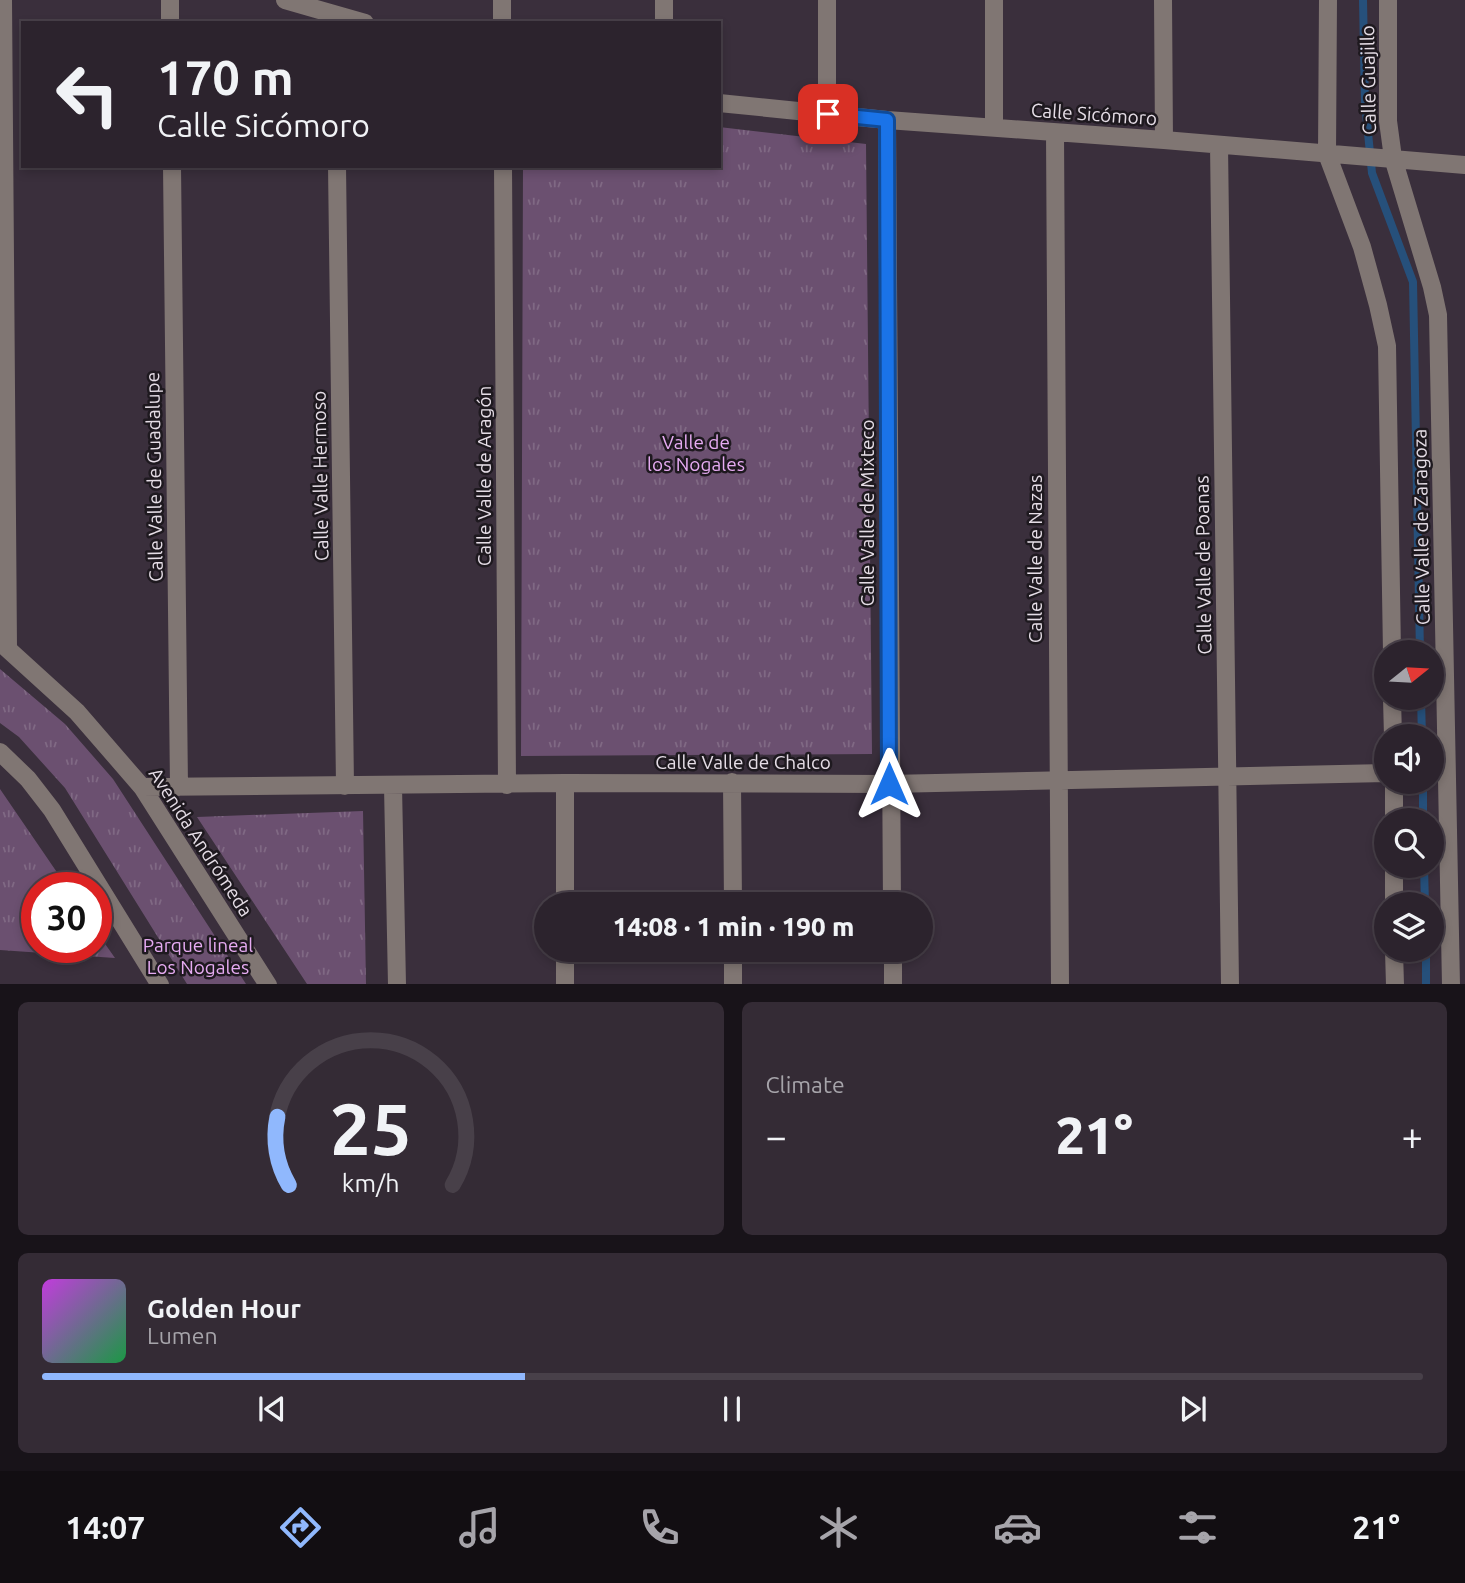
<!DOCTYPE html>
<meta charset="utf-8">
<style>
:root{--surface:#2c232d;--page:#342b35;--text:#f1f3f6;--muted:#a6a4aa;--line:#484049;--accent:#90b8fd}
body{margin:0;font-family:Ubuntu,sans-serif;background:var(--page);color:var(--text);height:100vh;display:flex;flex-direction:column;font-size:26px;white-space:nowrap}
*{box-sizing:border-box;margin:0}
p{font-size:23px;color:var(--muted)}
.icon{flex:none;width:38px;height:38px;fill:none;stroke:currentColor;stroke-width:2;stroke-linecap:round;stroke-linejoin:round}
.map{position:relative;height:984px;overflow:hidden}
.drawer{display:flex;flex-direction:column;gap:18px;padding:18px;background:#181319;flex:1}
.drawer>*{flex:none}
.top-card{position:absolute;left:21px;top:21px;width:700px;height:147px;border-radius:0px;box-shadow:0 4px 10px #0003,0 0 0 2px var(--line);background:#2c232d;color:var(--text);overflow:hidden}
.needle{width:46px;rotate:72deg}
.controls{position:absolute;left:1374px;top:640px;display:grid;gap:14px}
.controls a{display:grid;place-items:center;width:70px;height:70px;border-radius:50%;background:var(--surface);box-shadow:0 4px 10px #0003,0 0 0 2px var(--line);font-size:35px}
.speed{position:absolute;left:21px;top:872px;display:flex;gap:14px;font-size:35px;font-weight:700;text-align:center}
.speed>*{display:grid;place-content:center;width:91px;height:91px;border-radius:50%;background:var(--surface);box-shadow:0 4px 10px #0003,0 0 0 2px var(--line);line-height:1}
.speed .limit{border:10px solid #d22;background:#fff;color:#111}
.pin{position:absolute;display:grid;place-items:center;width:60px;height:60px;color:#fff;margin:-30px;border-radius:14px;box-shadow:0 4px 10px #0006}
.me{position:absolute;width:77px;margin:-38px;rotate:0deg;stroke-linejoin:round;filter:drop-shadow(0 0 5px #0008)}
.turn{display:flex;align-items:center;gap:24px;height:147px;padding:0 21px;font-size:32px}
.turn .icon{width:91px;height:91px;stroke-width:2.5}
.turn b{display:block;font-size:49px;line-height:60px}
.big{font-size:52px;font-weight:800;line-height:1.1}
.drawer .widget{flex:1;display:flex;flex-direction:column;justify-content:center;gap:10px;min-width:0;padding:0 24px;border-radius:10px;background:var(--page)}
.drawer .dial{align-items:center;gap:0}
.dial svg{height:182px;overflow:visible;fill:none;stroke:var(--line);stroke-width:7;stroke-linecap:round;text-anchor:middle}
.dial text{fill:var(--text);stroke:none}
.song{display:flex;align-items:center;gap:21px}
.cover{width:84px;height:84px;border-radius:10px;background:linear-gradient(135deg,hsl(290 70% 55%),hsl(140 70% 35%))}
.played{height:7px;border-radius:4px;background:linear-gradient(90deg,var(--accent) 35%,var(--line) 35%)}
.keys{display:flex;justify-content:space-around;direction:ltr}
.heat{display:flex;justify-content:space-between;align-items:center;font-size:38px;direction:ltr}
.drawer .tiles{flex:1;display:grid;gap:18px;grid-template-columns:1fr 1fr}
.widget:last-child{grid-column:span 2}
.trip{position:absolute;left:534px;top:892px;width:399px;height:70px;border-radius:35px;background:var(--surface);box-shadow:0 4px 10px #0003,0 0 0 2px var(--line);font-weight:800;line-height:70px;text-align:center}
.menu{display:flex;height:112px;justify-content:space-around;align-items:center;background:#120e12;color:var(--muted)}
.menu .icon{width:49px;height:49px}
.menu .active{color:var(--accent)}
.menu b{font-size:32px;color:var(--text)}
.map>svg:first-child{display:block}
.grass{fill:url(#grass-tufts)}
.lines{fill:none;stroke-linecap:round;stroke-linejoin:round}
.stream{stroke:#26507b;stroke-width:8}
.minor{stroke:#807673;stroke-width:18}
.route-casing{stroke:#114b97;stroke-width:18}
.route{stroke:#1a73e8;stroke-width:12}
.labels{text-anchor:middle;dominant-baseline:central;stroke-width:5;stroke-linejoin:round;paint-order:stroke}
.street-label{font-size:19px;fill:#e5dde6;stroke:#1e191f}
.park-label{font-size:19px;fill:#e6abf2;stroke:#1e191f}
</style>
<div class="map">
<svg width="1465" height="985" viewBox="0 0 1465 985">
<defs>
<pattern id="grass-tufts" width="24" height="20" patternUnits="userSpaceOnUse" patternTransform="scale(1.75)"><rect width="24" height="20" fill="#6b5070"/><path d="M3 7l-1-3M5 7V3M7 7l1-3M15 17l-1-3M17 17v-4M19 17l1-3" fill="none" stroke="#806984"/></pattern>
</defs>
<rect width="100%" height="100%" fill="#3a2f3c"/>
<path class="grass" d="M 719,127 L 866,144 L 872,754 L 521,756 L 523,166 L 719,166 Z
M 0,669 L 65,724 L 113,779 L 246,984 L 187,984 L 65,788 L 19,737 L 0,723 Z
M 0,789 L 67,887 L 37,887 L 37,947 L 96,947 L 96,931 L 115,958 L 0,950 Z
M 363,811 L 366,984 L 307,984 L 197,817 Z"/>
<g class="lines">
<path class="stream" d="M 1363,0 L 1365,103 L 1372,173 L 1413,282 L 1420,653
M 1421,698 L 1422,737
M 1423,782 L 1423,821
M 1424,866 L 1425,905
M 1426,950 L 1426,985"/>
<path class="minor" d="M 3,0 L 8,648
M 170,0 L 170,23
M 285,0 L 365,23
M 502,0 L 502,23
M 664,0 L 664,23
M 827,0 L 827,114
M 994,0 L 994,127
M 1163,0 L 1164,140
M 1328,0 L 1327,154 L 1362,247 L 1378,305 L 1387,346 L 1392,653
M 1388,0 L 1388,121 L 1393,158 L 1432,287 L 1438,315 L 1451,985
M 719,103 L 887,120 L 1164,140 L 1465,165
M 887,120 L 892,905
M 1055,133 L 1060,985
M 1219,145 L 1230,985
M 172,166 L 179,787
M 337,166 L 345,786
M 503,166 L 507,785
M 0,642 L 77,712 L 142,787 L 268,985
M 1392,698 L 1393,737
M 0,752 L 28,779 L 52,810 L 160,985
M 732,782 L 733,905
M 1394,782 L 1394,821
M 565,783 L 565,905
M 393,786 L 397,985
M 142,787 L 565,783 L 889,784 L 1386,773
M 1394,866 L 1394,905
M 565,950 L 565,985
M 733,950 L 733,985
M 893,950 L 893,985
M 1394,950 L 1395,985"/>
</g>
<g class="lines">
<defs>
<path id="route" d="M 828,114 L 887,120 L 889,784"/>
</defs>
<use href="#route" class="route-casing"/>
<use href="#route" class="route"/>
</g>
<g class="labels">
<g class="street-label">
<text transform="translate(1368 80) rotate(-91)">Calle Guajillo</text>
<text transform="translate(1094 114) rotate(4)">Calle Sicómoro</text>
<text transform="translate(320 476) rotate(-91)">Calle Valle Hermoso</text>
<text transform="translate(484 476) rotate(-90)">Calle Valle de Aragón</text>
<text transform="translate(154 477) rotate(-91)">Calle Valle de Guadalupe</text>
<text transform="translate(867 513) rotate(-90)">Calle Valle de Mixteco</text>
<text transform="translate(1421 527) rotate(-91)">Calle Valle de Zaragoza</text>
<text transform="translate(1035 559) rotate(-90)">Calle Valle de Nazas</text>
<text transform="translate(1203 565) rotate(-91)">Calle Valle de Poanas</text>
<text x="743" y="762">Calle Valle de Chalco</text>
<text transform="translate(201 842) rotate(57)">Avenida Andrómeda</text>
</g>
<g class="park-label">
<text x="696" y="442">Valle de<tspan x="696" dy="22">los Nogales</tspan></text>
<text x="198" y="945">Parque lineal<tspan x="198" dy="22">Los Nogales</tspan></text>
</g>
</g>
</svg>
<div class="controls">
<a><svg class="needle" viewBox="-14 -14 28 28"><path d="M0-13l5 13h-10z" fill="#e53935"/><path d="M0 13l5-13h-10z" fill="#a6a4aa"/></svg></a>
<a><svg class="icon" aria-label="sound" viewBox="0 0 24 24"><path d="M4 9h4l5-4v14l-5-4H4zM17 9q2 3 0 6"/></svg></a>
<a><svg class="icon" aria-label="search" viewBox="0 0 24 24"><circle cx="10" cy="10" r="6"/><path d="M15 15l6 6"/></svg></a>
<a><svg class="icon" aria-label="layers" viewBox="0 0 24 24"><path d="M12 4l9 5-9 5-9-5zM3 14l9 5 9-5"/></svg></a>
</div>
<div class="speed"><div class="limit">30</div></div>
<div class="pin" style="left:828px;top:114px;background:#d93025"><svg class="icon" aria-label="arrive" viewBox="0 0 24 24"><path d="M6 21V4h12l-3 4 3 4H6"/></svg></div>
<svg class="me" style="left:889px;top:784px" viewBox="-20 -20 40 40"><path d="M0-17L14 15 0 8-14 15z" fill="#1a73e8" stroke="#fff" stroke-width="4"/></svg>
<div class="trip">14:08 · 1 min · 190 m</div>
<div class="top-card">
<div class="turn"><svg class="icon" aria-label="left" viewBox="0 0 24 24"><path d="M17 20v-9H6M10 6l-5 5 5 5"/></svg><div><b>170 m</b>Calle Sicómoro</div></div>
</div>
</div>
<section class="drawer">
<div class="tiles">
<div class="widget dial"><svg viewBox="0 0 100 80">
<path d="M14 69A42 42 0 1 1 86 69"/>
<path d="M14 69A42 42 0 0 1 9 39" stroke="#90b8fd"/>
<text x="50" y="56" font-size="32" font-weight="700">25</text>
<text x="50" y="72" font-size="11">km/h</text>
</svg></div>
<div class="widget"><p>Climate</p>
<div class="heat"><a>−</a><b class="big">21°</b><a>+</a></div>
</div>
<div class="widget">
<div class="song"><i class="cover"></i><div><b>Golden Hour</b><p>Lumen</p></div></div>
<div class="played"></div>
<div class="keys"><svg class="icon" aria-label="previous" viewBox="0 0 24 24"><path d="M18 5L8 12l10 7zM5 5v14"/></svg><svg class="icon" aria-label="pause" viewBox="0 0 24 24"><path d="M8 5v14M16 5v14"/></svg><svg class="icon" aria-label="next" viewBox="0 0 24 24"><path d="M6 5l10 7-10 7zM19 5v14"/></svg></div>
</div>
</div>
</section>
<nav class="menu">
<b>14:07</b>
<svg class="icon active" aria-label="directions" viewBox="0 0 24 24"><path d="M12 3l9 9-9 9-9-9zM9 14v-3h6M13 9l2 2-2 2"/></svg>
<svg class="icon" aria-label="music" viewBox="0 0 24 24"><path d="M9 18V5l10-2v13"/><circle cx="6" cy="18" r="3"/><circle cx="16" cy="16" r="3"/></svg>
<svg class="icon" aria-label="phone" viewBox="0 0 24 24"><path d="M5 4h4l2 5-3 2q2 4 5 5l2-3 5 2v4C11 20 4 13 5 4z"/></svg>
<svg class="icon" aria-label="climate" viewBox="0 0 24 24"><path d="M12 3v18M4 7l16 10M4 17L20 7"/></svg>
<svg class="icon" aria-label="car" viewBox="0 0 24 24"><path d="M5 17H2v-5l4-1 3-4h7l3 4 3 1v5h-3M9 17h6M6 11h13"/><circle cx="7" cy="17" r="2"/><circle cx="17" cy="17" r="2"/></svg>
<svg class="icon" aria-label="filters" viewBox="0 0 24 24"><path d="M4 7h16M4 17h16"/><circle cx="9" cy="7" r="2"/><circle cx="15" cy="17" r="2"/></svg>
<b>21°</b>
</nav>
